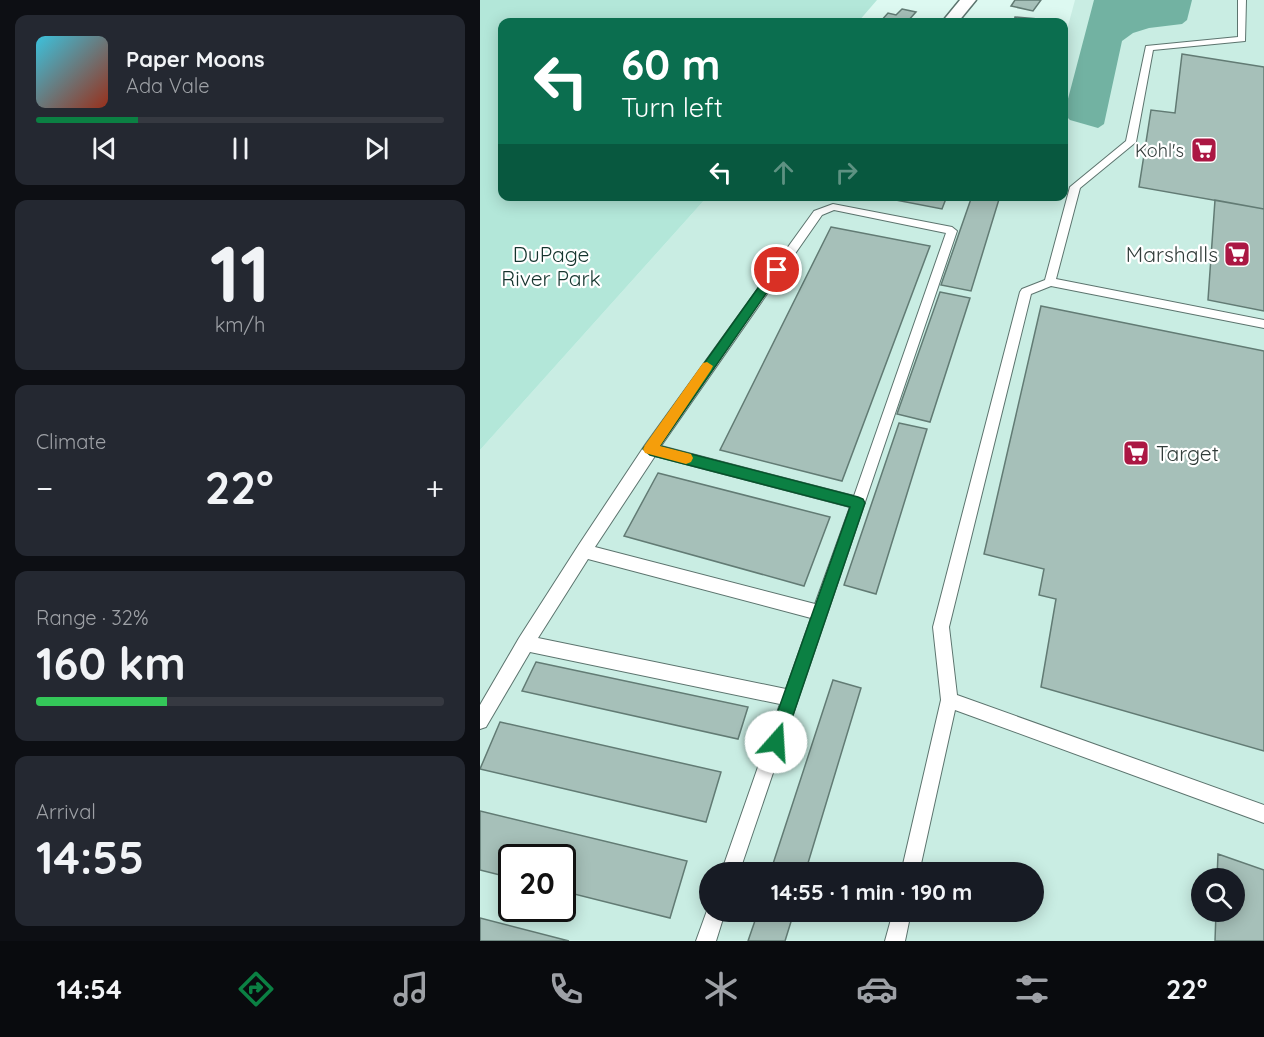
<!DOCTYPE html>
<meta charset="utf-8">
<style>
:root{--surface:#171b24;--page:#242831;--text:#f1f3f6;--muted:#9ea1a6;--line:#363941;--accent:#0b8043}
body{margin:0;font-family:Quicksand,sans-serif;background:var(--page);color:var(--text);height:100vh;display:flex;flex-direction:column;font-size:22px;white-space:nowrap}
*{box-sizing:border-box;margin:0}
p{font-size:20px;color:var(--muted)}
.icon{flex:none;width:33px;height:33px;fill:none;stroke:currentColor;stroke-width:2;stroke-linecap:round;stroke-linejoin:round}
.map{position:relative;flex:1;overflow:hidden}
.drawer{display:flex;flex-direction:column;gap:15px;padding:15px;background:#0d0f14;width:480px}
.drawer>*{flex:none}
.hud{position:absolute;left:18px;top:18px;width:570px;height:183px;border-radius:12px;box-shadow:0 3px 15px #0003;background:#0b6e4f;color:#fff;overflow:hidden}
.buttons{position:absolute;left:711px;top:868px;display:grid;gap:12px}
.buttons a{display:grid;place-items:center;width:54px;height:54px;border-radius:50%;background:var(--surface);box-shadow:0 3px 15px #0003;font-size:30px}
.speed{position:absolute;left:18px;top:844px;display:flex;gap:12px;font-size:30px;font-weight:700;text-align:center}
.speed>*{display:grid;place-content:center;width:78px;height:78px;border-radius:50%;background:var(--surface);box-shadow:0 3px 15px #0003;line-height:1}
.speed .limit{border:3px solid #111;border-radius:9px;background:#fff;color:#111}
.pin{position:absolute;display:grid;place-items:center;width:51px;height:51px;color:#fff;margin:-26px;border:3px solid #fff;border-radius:50%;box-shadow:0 2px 6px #0007}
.me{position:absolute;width:66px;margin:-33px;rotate:19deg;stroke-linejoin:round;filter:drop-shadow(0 0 4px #0008)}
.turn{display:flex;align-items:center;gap:21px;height:126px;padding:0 24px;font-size:27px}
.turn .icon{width:78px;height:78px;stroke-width:2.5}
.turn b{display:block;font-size:42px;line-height:51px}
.lanes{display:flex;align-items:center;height:57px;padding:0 24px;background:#0003;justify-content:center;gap:30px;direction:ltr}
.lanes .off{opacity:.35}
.big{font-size:45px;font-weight:700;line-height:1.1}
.drawer .card{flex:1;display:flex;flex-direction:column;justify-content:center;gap:9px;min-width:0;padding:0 21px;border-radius:12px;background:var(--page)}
.drawer .dial{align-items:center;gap:0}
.dial b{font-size:78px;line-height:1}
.song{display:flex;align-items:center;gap:18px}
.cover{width:72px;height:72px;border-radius:9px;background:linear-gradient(135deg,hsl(190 70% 55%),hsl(10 70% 35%))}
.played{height:6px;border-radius:3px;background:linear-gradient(90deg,var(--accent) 25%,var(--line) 25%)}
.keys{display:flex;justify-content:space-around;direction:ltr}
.heat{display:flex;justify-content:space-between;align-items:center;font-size:33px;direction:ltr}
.charge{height:9px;border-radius:4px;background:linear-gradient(90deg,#34c759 32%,var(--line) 0)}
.trip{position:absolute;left:219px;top:862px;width:345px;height:60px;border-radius:30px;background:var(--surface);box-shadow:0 3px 15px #0003;font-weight:700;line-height:60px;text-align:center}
.tabs{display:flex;height:96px;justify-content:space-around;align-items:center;background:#090b0e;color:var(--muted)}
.tabs .icon{width:42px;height:42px}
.tabs .selected{color:var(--accent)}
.tabs b{font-size:27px;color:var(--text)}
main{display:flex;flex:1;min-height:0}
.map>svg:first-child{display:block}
.built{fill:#c9ede3;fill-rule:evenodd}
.green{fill:#b3e7d9}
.water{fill:#72b2a2}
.building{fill:#a6c0b9;stroke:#627b74;stroke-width:1.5}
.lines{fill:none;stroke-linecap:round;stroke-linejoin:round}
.lane-casing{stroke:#5c746e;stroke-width:2}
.street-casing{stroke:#5c746e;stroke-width:3}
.lane{fill:#fff;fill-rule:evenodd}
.street{fill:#fff;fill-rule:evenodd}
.route{fill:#0b8043;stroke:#07532c;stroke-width:1.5}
.slow{fill:#f59e0b}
.labels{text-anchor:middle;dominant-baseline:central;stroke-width:4.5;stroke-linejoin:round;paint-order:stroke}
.far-poi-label{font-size:18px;fill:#323d3a;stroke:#fff;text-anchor:end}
.park-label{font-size:21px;fill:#15352e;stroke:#fff}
.poi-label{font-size:21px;fill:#323d3a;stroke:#fff;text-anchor:end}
</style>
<main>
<section class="drawer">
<div class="card">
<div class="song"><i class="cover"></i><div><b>Paper Moons</b><p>Ada Vale</p></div></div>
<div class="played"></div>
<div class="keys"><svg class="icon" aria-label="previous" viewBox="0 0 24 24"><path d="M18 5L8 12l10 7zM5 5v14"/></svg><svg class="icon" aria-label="pause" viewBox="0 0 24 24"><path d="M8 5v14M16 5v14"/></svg><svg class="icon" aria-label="next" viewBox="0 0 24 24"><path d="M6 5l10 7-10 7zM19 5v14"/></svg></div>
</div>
<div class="card dial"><b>11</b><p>km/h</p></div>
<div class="card"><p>Climate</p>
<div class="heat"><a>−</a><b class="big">22°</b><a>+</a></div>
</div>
<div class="card"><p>Range · 32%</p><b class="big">160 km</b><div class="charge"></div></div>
<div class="card"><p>Arrival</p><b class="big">14:55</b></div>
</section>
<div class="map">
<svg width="784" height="941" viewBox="0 0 784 941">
<rect width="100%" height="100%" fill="#ddf9f1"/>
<path class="built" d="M 595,0 L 784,0 L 784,941 L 0,941 L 0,450 L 227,197 L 584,196 L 584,41 ZM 32,858 L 82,858 L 82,909 L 32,909 ZM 230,873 L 554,873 L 554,912 L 230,912 ZM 722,879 L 754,879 L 754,912 L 722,912 Z"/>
<path class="green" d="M 0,0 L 397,0 L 378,22 L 22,22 L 22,196 L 227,197 L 0,450 Z"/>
<path class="water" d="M 614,0 L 712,0 L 707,20 L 702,24 L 669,28 L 653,33 L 642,41 L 624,124 L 618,128 L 590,120 L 584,114 Z"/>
<path class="building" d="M 535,0 L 561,0 L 553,11 L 531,6 Z
M 422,9 L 436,12 L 427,22 L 400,22 L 408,13 L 416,15 Z
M 535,17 L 558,19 L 558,22 L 534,22 Z
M 702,54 L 784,67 L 784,209 L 659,187 L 671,110 L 695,113 Z
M 395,196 L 467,196 L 462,209 Z
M 492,196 L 520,196 L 491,291 L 461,285 Z
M 735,200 L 784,209 L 784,311 L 728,300 Z
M 351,227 L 450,246 L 362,481 L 240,450 Z
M 460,292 L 490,298 L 450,422 L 417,414 Z
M 561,306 L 784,351 L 784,751 L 561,687 L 576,599 L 559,595 L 564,569 L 504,554 Z
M 419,423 L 447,429 L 396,594 L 364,585 Z
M 178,473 L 350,517 L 324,586 L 144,536 Z
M 56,662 L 268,707 L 258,739 L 42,691 Z
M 353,680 L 381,688 L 325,873 L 290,873 Z
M 20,722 L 241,772 L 226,822 L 0,769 Z
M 0,811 L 207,861 L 190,918 L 82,891 L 82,858 L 32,858 L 32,878 L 0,870 Z
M 738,854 L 784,870 L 784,941 L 735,941 L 736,912 L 754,912 L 754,879 L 737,879 Z
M 278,912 L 314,912 L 305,941 L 268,941 Z
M 0,918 L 89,941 L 0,941 Z"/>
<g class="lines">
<defs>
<path id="lane" d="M 758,0 L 766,0 L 765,41 L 673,50 L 656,142 L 600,188 L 576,279 L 784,320 L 784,328 L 571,286 L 551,294 L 469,627 L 477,695 L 784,805 L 784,823 L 475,710 L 439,873 L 421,873 L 461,700 L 453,627 L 540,292 L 542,289 L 565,280 L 590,187 L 646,141 L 666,46 L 758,37 Z
M 353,204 L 472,227 L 477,231 L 259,873 L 241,873 L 300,704 L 50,652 L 6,727 L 0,729 L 0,705 L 39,638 L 98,546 L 165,445 L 334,211 ZM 354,210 L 466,233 L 374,496 L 181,446 L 342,215 ZM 175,456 L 370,507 L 335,604 L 115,547 ZM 108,559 L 331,618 L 306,689 L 58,638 Z
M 229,905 L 230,912 L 245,912 L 236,941 L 216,941 Z
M 413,912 L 431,912 L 425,941 L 405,941 Z"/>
<path id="street" d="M 480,0 L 496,0 L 478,22 L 462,22 Z"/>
</defs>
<use href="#lane" class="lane-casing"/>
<use href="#street" class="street-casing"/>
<use href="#lane" class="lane"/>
<use href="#street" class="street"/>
</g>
<path class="route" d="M 297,266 L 302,270 L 301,272 L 180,446 L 378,497 L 383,499 L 385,503 L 304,742 L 302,748 L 296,750 L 290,748 L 287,742 L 370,507 L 170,455 L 163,449 L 293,267 Z"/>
<path class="slow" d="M 227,362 L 233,366 L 231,370 L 180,446 L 211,454 L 213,458 L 211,462 L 206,464 L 165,453 L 163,449 L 165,445 L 223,363 Z"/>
<defs>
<symbol id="supermarket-square" viewBox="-11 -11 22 22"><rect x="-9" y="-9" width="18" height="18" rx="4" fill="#ab1743" stroke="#fff"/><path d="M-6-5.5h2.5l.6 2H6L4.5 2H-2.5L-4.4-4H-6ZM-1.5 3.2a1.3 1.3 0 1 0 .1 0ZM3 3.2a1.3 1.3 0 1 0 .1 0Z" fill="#fff"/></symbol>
</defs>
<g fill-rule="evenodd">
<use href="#supermarket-square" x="709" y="135" width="30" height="30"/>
<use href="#supermarket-square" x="742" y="239" width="30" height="30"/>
<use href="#supermarket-square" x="641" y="438" width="30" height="30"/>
</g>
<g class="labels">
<g class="far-poi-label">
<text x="704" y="150">Kohl's</text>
</g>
<g class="park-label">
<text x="71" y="254">DuPage<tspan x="71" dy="24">River Park</tspan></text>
</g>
<g class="poi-label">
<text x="738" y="254">Marshalls</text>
<text x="676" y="453" text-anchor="start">Target</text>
</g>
</g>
</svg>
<div class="buttons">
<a><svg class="icon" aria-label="search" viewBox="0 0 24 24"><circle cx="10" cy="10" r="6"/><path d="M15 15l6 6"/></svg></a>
</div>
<div class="speed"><div class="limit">20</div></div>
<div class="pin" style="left:297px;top:270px;background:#d93025"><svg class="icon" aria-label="arrive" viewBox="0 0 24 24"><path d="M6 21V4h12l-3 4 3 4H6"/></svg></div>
<svg class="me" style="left:296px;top:742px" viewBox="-20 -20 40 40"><circle r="19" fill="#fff"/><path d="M0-13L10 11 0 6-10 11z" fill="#0b8043"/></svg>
<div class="trip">14:55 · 1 min · 190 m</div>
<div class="hud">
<div class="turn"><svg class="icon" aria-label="left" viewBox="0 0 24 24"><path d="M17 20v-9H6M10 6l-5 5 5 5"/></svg><div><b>60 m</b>Turn left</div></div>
<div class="lanes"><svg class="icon" aria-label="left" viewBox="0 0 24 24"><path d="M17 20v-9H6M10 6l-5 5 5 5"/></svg><svg class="icon off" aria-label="ahead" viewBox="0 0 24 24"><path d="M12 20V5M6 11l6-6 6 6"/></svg><svg class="icon off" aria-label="right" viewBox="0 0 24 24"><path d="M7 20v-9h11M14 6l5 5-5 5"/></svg></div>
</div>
</div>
</main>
<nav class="tabs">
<b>14:54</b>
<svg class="icon selected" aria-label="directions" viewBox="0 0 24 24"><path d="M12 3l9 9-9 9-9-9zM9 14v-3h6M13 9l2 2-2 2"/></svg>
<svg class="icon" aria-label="music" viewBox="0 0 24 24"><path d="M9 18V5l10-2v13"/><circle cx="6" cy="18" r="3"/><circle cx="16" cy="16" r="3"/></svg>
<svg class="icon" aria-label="phone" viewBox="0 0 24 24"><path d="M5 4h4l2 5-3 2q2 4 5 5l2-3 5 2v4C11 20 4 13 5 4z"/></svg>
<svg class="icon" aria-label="climate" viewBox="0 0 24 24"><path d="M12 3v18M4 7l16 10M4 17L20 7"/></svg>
<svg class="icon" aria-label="car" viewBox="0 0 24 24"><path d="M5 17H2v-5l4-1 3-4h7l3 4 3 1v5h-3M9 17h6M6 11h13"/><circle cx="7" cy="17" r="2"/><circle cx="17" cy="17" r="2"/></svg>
<svg class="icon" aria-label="filters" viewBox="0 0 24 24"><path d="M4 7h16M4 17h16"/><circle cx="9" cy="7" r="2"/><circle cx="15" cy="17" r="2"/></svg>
<b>22°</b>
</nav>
